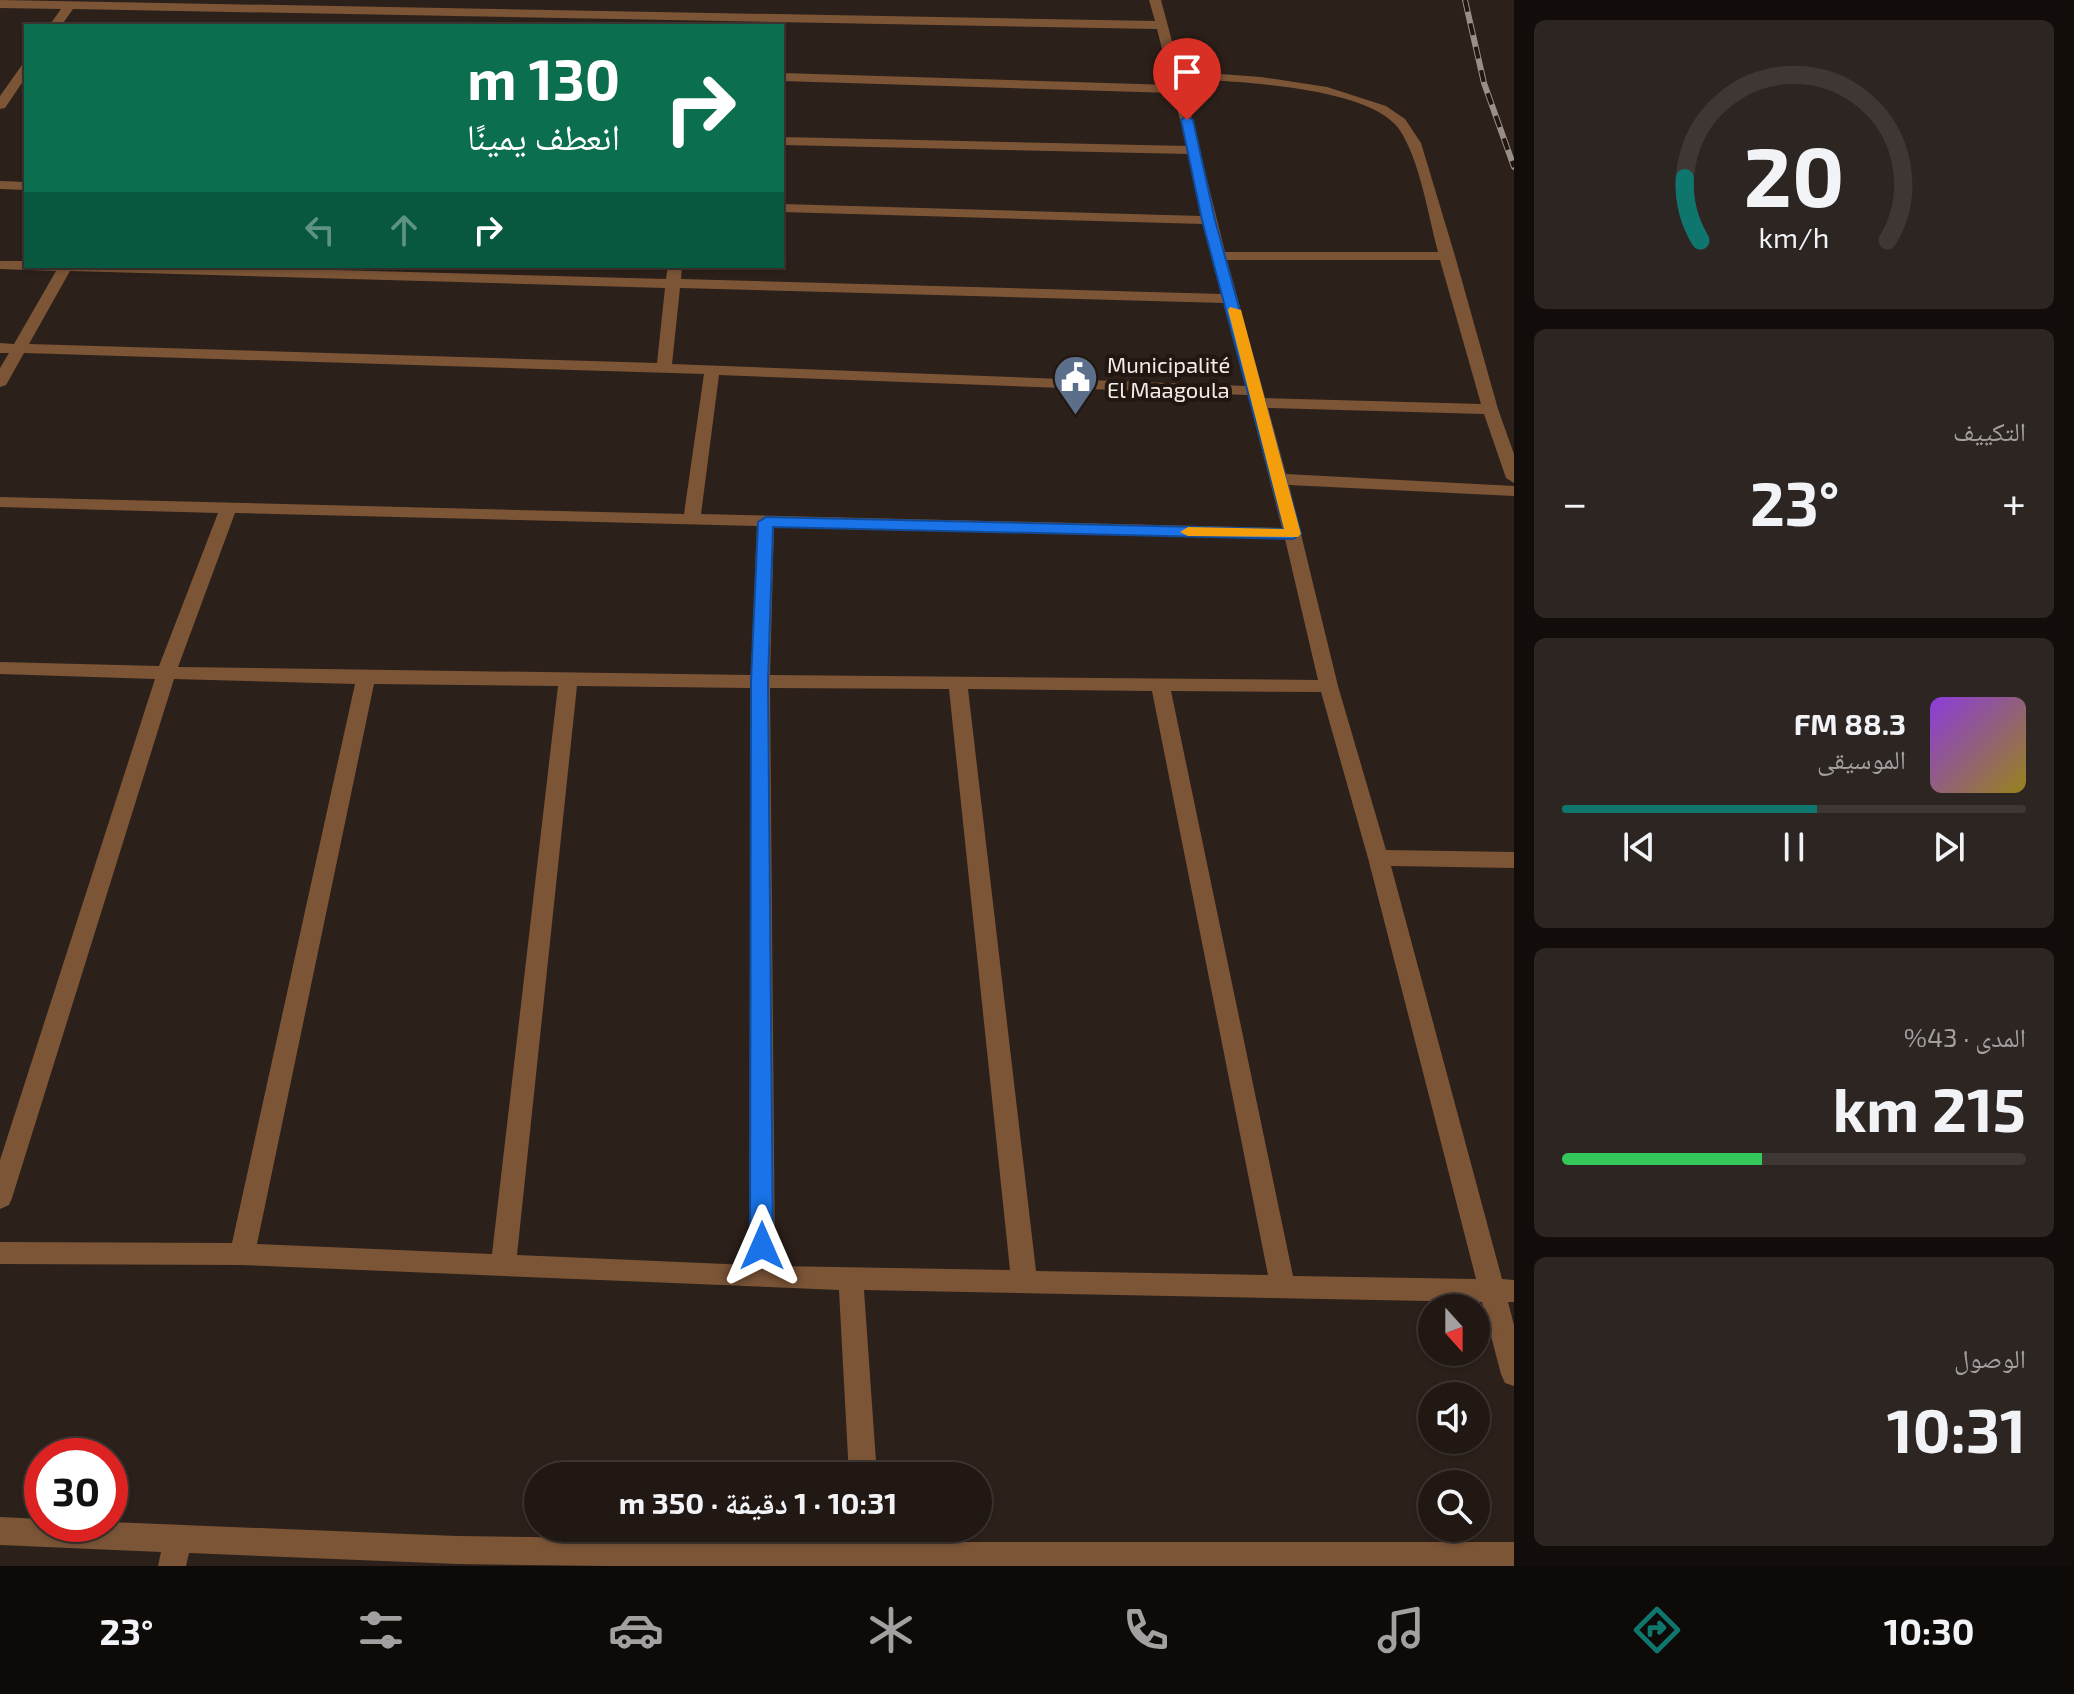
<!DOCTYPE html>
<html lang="ar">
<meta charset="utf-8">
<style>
:root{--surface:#211814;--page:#2d2522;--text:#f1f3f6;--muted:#a2a0a0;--line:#3e3734;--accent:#0f766e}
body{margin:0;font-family:"Exo 2","Noto Naskh Arabic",sans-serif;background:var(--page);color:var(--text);direction:rtl;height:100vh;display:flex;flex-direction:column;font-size:30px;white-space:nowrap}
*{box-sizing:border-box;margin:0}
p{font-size:26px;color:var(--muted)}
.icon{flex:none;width:44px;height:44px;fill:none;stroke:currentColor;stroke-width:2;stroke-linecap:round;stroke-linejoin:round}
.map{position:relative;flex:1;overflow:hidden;direction:ltr}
.drawer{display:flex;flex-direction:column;gap:20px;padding:20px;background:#120d0b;width:560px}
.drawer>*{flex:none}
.top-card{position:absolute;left:24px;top:24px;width:760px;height:244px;border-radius:0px;box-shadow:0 2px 6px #0004,0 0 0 2px var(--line);direction:rtl;background:#0b6e4f;color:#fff;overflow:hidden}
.needle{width:52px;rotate:159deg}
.fabs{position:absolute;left:1418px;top:1294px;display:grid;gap:16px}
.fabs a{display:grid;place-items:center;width:72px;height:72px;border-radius:50%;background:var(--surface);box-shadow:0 2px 6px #0004,0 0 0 2px var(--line);font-size:40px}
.speed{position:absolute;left:24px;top:1438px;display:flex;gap:16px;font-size:40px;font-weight:700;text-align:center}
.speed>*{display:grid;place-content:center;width:104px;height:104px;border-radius:50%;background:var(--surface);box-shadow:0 2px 6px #0004,0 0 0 2px var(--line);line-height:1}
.speed .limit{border:12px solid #d22;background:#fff;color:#111}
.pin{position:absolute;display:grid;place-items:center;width:68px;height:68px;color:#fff;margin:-82px -34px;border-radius:50% 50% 50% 0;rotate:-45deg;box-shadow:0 0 8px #0007}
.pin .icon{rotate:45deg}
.me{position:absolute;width:88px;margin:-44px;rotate:0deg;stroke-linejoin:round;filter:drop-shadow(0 0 6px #0008)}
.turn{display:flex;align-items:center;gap:28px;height:168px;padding:0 32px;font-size:36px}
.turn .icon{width:104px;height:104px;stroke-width:2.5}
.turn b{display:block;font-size:56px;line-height:68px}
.lanes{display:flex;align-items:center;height:76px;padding:0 32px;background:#0003;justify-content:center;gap:40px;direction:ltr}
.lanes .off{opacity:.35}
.big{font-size:60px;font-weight:700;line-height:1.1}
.drawer .widget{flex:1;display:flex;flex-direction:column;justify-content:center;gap:12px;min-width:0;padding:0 28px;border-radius:12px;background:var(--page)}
.drawer .dial{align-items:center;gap:0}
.dial svg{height:208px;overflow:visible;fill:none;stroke:var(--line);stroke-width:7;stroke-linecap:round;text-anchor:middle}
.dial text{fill:var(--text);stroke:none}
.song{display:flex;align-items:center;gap:24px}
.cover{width:96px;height:96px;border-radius:12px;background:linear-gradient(135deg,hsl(270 70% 55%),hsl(50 70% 35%))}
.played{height:8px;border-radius:4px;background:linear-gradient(90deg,var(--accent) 55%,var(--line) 55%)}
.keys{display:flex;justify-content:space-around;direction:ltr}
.heat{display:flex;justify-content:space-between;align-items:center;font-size:44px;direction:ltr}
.charge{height:12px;border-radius:6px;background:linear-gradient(90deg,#34c759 43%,var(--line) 0)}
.trip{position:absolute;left:524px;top:1462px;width:468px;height:80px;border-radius:40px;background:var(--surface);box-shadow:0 2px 6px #0004,0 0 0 2px var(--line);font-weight:700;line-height:80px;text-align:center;direction:rtl}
.menu{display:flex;height:128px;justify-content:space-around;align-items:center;background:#0d0a08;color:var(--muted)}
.menu .icon{width:56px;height:56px}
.menu .on{color:var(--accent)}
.menu b{font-size:36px;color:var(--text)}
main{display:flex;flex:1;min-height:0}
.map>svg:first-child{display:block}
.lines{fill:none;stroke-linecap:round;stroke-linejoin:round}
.minor{fill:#7c5537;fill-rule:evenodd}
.rail-casing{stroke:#998f89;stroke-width:6}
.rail{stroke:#221710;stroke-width:4;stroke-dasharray:12;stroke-linecap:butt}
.route{fill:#1a73e8;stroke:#114b97;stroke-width:2}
.slow{fill:#f59e0b}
.labels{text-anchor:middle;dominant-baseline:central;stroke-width:8;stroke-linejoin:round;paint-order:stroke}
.far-poi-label{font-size:22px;fill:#f4ece7;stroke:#221710;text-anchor:start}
</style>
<main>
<section class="drawer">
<div class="widget dial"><svg viewBox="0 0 100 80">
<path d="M14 69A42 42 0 1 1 86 69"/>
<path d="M14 69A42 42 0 0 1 8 45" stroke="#0f766e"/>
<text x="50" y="56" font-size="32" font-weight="700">20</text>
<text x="50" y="72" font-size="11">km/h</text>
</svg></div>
<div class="widget"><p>التكييف</p>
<div class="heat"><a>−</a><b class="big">23°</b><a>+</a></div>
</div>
<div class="widget">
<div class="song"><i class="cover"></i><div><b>88.3 FM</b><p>الموسيقى</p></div></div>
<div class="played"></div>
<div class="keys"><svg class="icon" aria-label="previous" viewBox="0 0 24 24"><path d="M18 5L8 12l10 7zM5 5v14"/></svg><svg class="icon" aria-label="pause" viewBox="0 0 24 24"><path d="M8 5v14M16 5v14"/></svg><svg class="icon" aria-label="next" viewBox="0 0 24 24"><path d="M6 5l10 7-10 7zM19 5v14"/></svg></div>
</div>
<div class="widget"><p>المدى · 43%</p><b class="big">215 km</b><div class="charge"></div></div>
<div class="widget"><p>الوصول</p><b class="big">10:31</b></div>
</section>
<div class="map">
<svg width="1514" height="1566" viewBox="0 0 1514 1566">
<rect width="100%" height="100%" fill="#2c201a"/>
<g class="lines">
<path class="minor" d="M 0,0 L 1155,21 L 1149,0 L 1161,0 L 1180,71 L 1261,77 L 1327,87 L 1386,106 L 1405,119 L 1421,143 L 1455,256 L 1498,409 L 1514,454 L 1514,483 L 1506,478 L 1484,414 L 1268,408 L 1286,474 L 1514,486 L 1514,496 L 1289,485 L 1338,686 L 1386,850 L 1514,852 L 1514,868 L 1391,866 L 1502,1279 L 1514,1280 L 1514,1302 L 1508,1302 L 1514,1325 L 1514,1386 L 1505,1383 L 1501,1374 L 1482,1302 L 864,1290 L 877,1476 L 849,1476 L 839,1290 L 242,1265 L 0,1264 L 0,1242 L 232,1243 L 355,684 L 174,679 L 12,1198 L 9,1205 L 0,1209 L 0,1160 L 155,679 L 0,674 L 0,662 L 159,666 L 218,513 L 0,507 L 0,497 L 684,514 L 704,374 L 24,353 L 6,385 L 0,387 L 0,368 L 9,353 L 0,353 L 0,343 L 14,344 L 56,271 L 0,269 L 0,261 L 26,261 L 26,266 L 195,266 L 666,279 L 668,266 L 682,266 L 681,279 L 1222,294 L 1203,224 L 782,212 L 782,204 L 1201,216 L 1189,154 L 782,145 L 782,137 L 1187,146 L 1173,93 L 782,81 L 782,73 L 1171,85 L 1157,29 L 73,9 L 61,26 L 49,26 L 61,9 L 0,8 ZM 1182,79 C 1232,81 1369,86 1399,129 C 1420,160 1428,215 1438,252 L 1225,252 ZM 1227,260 L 1440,260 L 1481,404 L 1265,398 ZM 70,271 L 665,288 L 657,363 L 29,344 ZM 680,288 L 1224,303 L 1246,386 L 672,364 ZM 719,375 L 1248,395 L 1282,528 L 701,514 ZM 235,513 L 757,526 L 751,675 L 178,667 ZM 774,526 L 1285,539 L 1318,680 L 770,675 ZM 374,684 L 558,686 L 492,1254 L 257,1244 ZM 577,686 L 751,688 L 749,1265 L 517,1255 ZM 770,688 L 949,689 L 1010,1270 L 775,1266 ZM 968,689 L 1152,691 L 1268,1275 L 1036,1271 ZM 1171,691 L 1321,692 L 1368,858 L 1476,1279 L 1293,1276 Z
M 26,64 L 26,77 L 5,108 L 0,109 L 0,96 L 22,65 Z
M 0,181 L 26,182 L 26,190 L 0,189 Z
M 0,1517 L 42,1519 L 42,1524 L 110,1522 L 457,1536 L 853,1541 L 852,1528 L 880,1528 L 881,1542 L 1514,1542 L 1514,1566 L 610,1566 L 457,1564 L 189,1553 L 186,1566 L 158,1566 L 161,1552 L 0,1545 Z"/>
<defs>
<path id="rail" d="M 1465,0 L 1484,83 L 1514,167"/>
</defs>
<use href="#rail" class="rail-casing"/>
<use href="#rail" class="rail"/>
</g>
<path class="route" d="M 1187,116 L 1193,120 L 1215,220 L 1301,534 L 1293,539 L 773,527 L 768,681 L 773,1246 L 770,1253 L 762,1256 L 754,1253 L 750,1246 L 751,681 L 758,522 L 766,517 L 1284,529 L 1202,220 L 1181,120 Z"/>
<path class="slow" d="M 1230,307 L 1241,310 L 1301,534 L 1298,537 L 1188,536 L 1180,532 L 1188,527 L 1284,529 L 1228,310 Z"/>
<defs>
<symbol id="civic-pin" viewBox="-11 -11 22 30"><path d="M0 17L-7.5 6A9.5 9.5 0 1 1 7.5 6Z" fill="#5c6f8a" stroke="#221710"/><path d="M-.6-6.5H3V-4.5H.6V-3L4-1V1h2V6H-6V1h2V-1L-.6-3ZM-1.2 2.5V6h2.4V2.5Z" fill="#fff"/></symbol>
</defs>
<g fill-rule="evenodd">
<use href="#civic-pin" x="1050" y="352" width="51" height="69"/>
</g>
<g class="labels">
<g class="far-poi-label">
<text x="1107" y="364">Municipalité<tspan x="1107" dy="25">El Maagoula</tspan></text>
</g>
</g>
</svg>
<div class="fabs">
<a><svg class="needle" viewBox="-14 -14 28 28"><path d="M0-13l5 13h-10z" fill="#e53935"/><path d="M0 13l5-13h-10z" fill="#a2a0a0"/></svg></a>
<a><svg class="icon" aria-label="sound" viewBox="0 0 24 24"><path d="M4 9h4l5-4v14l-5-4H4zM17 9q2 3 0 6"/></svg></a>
<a><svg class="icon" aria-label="search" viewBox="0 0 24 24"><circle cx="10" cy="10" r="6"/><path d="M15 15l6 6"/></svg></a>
</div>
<div class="speed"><div class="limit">30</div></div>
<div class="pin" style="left:1187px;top:120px;background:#d93025"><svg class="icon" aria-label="arrive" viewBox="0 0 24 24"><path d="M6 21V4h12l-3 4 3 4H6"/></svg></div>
<svg class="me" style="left:762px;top:1246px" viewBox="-20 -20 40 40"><path d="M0-17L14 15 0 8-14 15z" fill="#1a73e8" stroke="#fff" stroke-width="4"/></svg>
<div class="trip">10:31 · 1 دقيقة · 350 m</div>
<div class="top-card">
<div class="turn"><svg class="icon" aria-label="right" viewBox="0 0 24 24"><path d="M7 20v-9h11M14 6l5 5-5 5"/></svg><div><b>130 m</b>انعطف يمينًا</div></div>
<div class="lanes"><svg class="icon off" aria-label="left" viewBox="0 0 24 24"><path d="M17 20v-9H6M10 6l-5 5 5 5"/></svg><svg class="icon off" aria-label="ahead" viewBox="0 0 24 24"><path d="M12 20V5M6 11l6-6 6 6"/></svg><svg class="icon" aria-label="right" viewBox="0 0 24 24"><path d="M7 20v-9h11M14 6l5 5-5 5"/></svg></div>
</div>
</div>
</main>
<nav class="menu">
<b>10:30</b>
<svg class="icon on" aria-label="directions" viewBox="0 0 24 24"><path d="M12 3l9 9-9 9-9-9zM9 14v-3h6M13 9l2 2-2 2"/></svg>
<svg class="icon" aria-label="music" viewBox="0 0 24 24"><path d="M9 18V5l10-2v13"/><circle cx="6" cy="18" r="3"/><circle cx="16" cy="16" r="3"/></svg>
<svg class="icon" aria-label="phone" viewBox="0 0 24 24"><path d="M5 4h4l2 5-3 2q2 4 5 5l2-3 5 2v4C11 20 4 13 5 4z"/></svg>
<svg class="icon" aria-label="climate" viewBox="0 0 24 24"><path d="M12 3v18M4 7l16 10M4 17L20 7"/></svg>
<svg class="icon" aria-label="car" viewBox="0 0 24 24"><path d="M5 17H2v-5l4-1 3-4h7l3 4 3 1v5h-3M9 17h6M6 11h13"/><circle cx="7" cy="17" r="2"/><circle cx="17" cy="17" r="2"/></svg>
<svg class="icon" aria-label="filters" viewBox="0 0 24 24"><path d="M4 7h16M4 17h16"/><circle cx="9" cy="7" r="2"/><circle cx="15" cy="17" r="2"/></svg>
<b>23°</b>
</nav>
